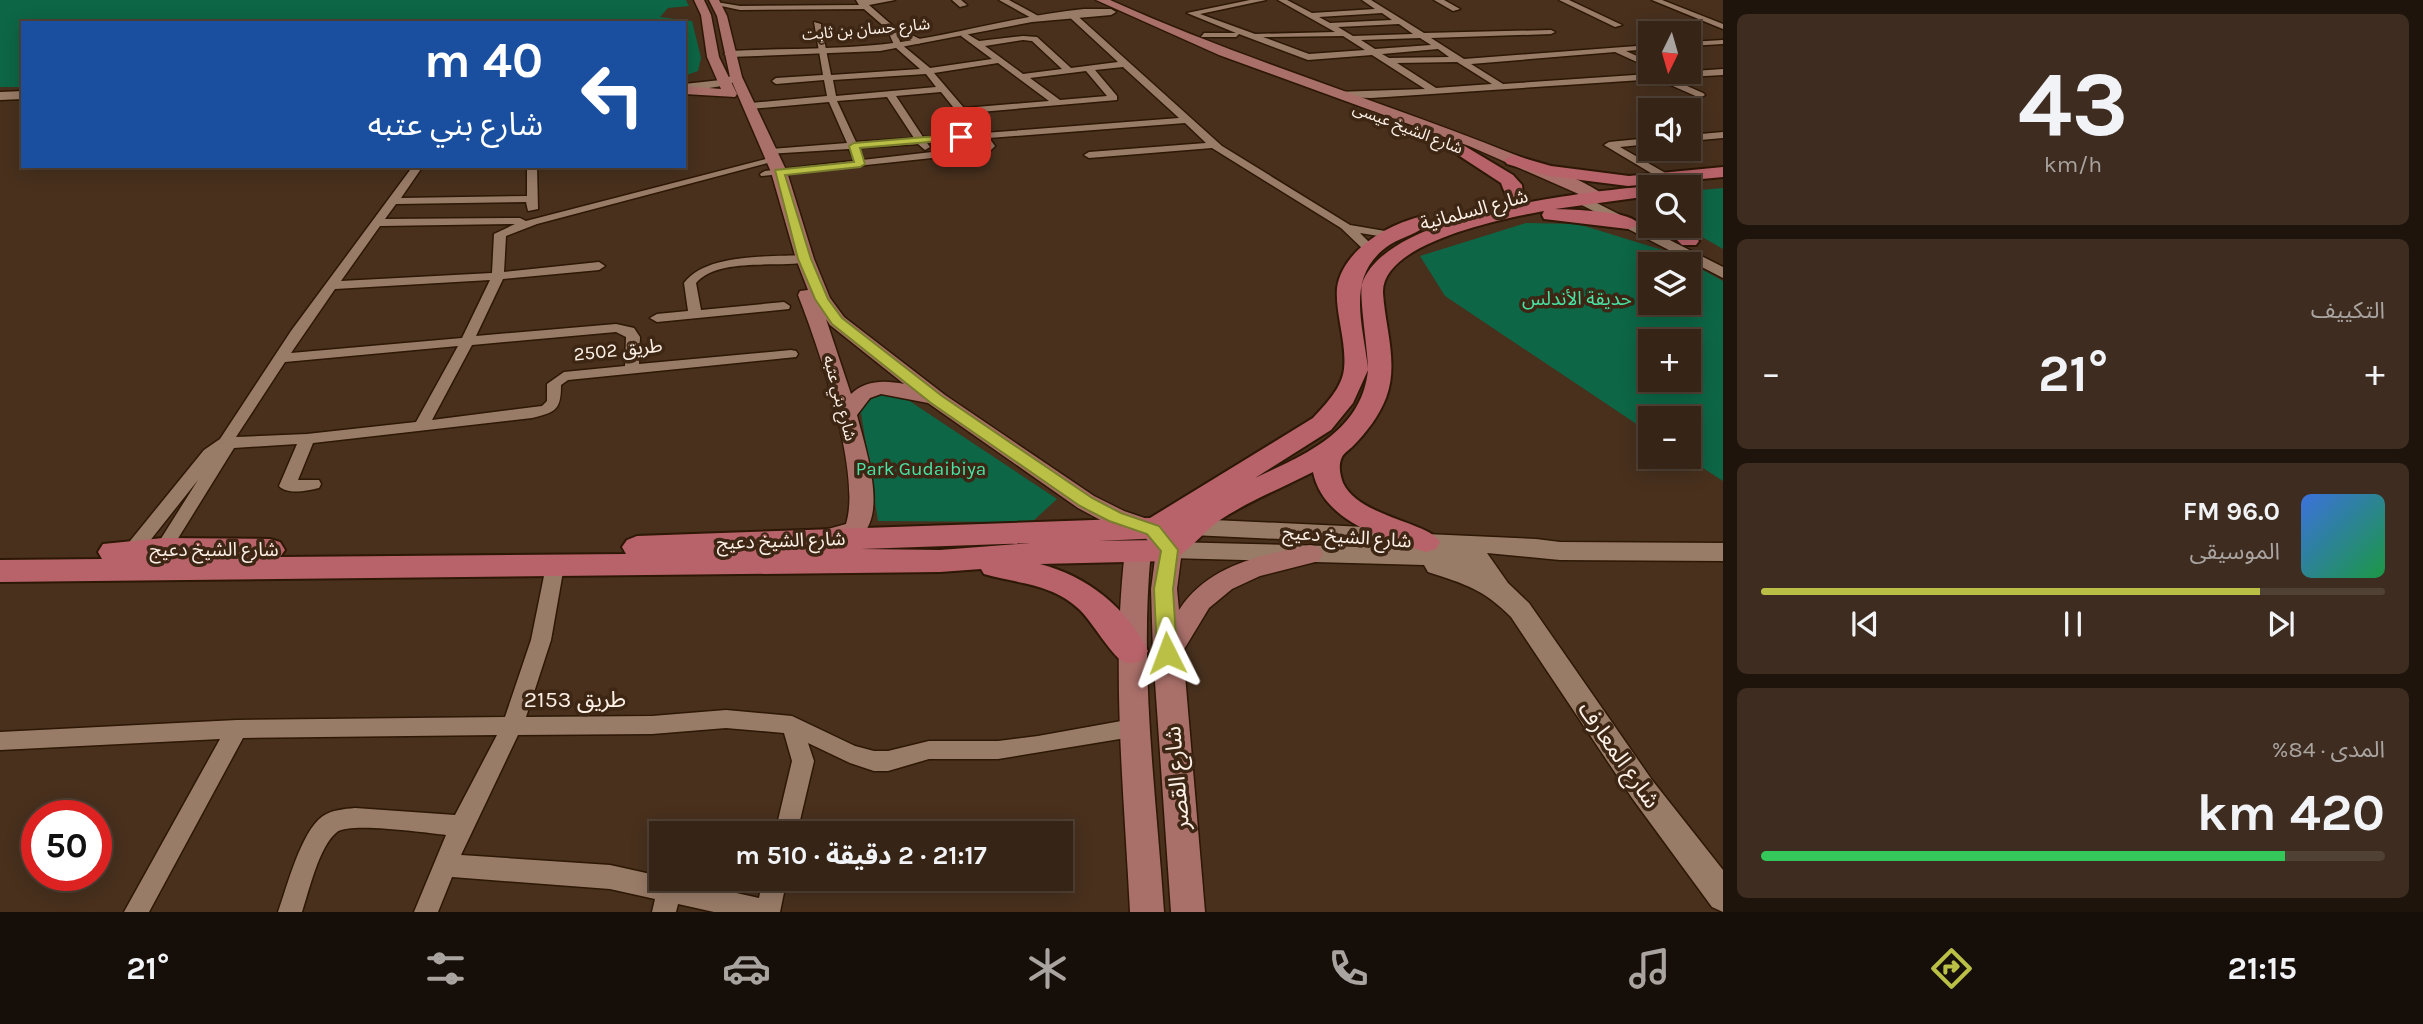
<!DOCTYPE html>
<html lang="ar">
<meta charset="utf-8">
<style>
:root{--surface:#362416;--page:#3d2c1f;--text:#f1f3f6;--muted:#aaa4a1;--line:#504135;--accent:#bac045}
body{margin:0;font-family:Karla,"Noto Sans Arabic",sans-serif;background:var(--page);color:var(--text);direction:rtl;height:100vh;display:flex;flex-direction:column;font-size:26px;white-space:nowrap}
*{box-sizing:border-box;margin:0}
p{font-size:23px;color:var(--muted)}
.icon{flex:none;width:38px;height:38px;fill:none;stroke:currentColor;stroke-width:2;stroke-linecap:round;stroke-linejoin:round}
.map{position:relative;flex:1;overflow:hidden;direction:ltr}
.panel{display:flex;flex-direction:column;gap:14px;padding:14px;background:#1e140c;width:700px}
.panel>*{flex:none}
.hud{position:absolute;left:21px;top:21px;width:665px;height:147px;border-radius:0px;box-shadow:0 4px 18px #0003,0 0 0 2px var(--line);direction:rtl;background:#1a4fa0;color:#fff;overflow:hidden}
.needle{width:46px;rotate:185deg}
.buttons{position:absolute;left:1638px;top:21px;display:grid;gap:14px}
.buttons a{display:grid;place-items:center;width:63px;height:63px;border-radius:0px;background:var(--surface);box-shadow:0 4px 18px #0003,0 0 0 2px var(--line);font-size:35px}
.speed{position:absolute;left:21px;top:800px;display:flex;gap:14px;font-size:35px;font-weight:700;text-align:center}
.speed>*{display:grid;place-content:center;width:91px;height:91px;border-radius:50%;background:var(--surface);box-shadow:0 4px 18px #0003,0 0 0 2px var(--line);line-height:1}
.speed .limit{border:10px solid #d22;background:#fff;color:#111}
.pin{position:absolute;display:grid;place-items:center;width:60px;height:60px;color:#fff;margin:-30px;border-radius:14px;box-shadow:0 4px 10px #0006}
.me{position:absolute;width:77px;margin:-38px;rotate:357deg;stroke-linejoin:round;filter:drop-shadow(0 0 5px #0008)}
.turn{display:flex;align-items:center;gap:24px;height:147px;padding:0 28px;font-size:32px}
.turn .icon{width:91px;height:91px;stroke-width:2.5}
.turn b{display:block;font-size:49px;line-height:60px}
.big{font-size:52px;font-weight:700;line-height:1.1}
.panel .widget{flex:1;display:flex;flex-direction:column;justify-content:center;gap:10px;min-width:0;padding:0 24px;border-radius:10px;background:var(--page)}
.panel .dial{align-items:center;gap:0}
.dial b{font-size:91px;line-height:1}
.song{display:flex;align-items:center;gap:21px}
.cover{width:84px;height:84px;border-radius:10px;background:linear-gradient(135deg,hsl(220 70% 55%),hsl(140 70% 35%))}
.played{height:7px;border-radius:4px;background:linear-gradient(90deg,var(--accent) 80%,var(--line) 80%)}
.keys{display:flex;justify-content:space-around;direction:ltr}
.heat{display:flex;justify-content:space-between;align-items:center;font-size:38px;direction:ltr}
.charge{height:10px;border-radius:5px;background:linear-gradient(90deg,#34c759 84%,var(--line) 0)}
.trip{position:absolute;left:649px;top:821px;width:424px;height:70px;border-radius:0px;background:var(--surface);box-shadow:0 4px 18px #0003,0 0 0 2px var(--line);font-weight:700;line-height:70px;text-align:center;direction:rtl}
.dock{display:flex;height:112px;justify-content:space-around;align-items:center;background:#160e09;color:var(--muted)}
.dock .icon{width:49px;height:49px}
.dock .selected{color:var(--accent)}
.dock b{font-size:32px;color:var(--text)}
main{display:flex;flex:1;min-height:0}
.map>svg:first-child{display:block}
.green{fill:#0d6646;fill-rule:evenodd}
.lines{fill:none;stroke-linecap:round;stroke-linejoin:round}
.minor-casing{stroke:#2d1705;stroke-width:3}
.tertiary-casing{stroke:#2d1705;stroke-width:3}
.secondary-casing{stroke:#2d1705;stroke-width:3}
.primary-casing{stroke:#2d1705;stroke-width:4}
.minor{fill:#997c68;fill-rule:evenodd}
.tertiary{fill:#997c68;fill-rule:evenodd}
.secondary{fill:#a96f69;fill-rule:evenodd}
.primary{fill:#b8636a;fill-rule:evenodd}
.route{fill:#bac045;stroke:#797d2d;stroke-width:2}
.labels{text-anchor:middle;dominant-baseline:central;stroke-width:7;stroke-linejoin:round;paint-order:stroke}
.far-street-label{font-size:16px;fill:#fdf0e7;stroke:#3d2613}
.street-label{font-size:19px;fill:#fdf0e7;stroke:#3d2613}
.park-label{font-size:19px;fill:#49e3a7;stroke:#3d2613}
.near-street-label{font-size:23px;fill:#fdf0e7;stroke:#3d2613}
</style>
<main>
<section class="panel">
<div class="widget dial"><b>43</b><p>km/h</p></div>
<div class="widget"><p>التكييف</p>
<div class="heat"><a>−</a><b class="big">21°</b><a>+</a></div>
</div>
<div class="widget">
<div class="song"><i class="cover"></i><div><b>96.0 FM</b><p>الموسيقى</p></div></div>
<div class="played"></div>
<div class="keys"><svg class="icon" aria-label="previous" viewBox="0 0 24 24"><path d="M18 5L8 12l10 7zM5 5v14"/></svg><svg class="icon" aria-label="pause" viewBox="0 0 24 24"><path d="M8 5v14M16 5v14"/></svg><svg class="icon" aria-label="next" viewBox="0 0 24 24"><path d="M6 5l10 7-10 7zM19 5v14"/></svg></div>
</div>
<div class="widget"><p>المدى · 84%</p><b class="big">420 km</b><div class="charge"></div></div>
</section>
<div class="map">
<svg width="1723" height="912" viewBox="0 0 1723 912">
<rect width="100%" height="100%" fill="#48301d"/>
<path class="green" d="M 0,0 L 686,0 L 689,6 L 668,8 L 660,17 L 692,21 L 701,58 L 698,71 L 684,76 L 684,23 L 23,23 L 23,87 L 0,87 Z
M 1723,188 L 1723,249 L 1683,226 L 1689,226 L 1689,191 Z
M 1526,223 L 1578,224 L 1672,253 L 1723,281 L 1723,481 L 1686,457 L 1689,457 L 1689,418 L 1650,418 L 1650,433 L 1445,296 L 1420,256 ZM 1689,264 L 1689,303 L 1650,303 L 1650,264 ZM 1689,341 L 1689,380 L 1650,380 L 1650,341 Z
M 883,394 L 908,400 L 1057,499 L 1032,522 L 878,521 L 859,400 Z"/>
<g class="lines">
<defs>
<path id="minor" d="M 856,0 L 895,0 L 869,5 L 893,26 L 922,40 L 919,44 L 897,34 L 901,44 L 930,68 L 992,59 L 961,36 L 964,32 L 979,41 L 1023,36 L 1037,37 L 1071,68 L 1118,62 L 1065,13 L 1072,11 L 1222,146 L 1350,225 L 1391,232 L 1397,235 L 1391,238 L 1360,233 L 1375,248 L 1369,252 L 1365,251 L 1341,228 L 1212,148 L 1089,158 L 1084,155 L 1089,152 L 1206,143 L 1185,123 L 989,138 L 995,146 L 989,152 L 761,176 L 760,174 L 765,171 L 985,146 L 979,139 L 927,143 L 930,147 L 925,150 L 918,144 L 859,148 L 862,155 L 857,158 L 853,157 L 849,149 L 767,154 L 766,152 L 771,149 L 847,143 L 829,102 L 750,109 L 745,106 L 750,103 L 827,96 L 824,80 L 776,84 L 772,81 L 776,78 L 823,75 L 814,22 L 821,24 L 831,75 L 920,69 L 895,47 L 887,29 L 864,9 L 740,10 L 712,4 L 716,2 L 740,6 L 859,5 ZM 1023,40 L 1032,41 L 1062,69 L 1023,74 L 985,46 ZM 998,63 L 1049,101 L 964,108 L 934,73 ZM 1123,67 L 1179,118 L 984,133 L 968,113 L 1117,100 L 1117,96 L 1095,70 ZM 1086,71 L 1107,96 L 1060,100 L 1030,78 ZM 926,74 L 936,87 L 836,96 L 833,80 ZM 941,92 L 974,133 L 923,137 L 896,96 ZM 887,97 L 914,138 L 856,142 L 837,101 Z
M 952,0 L 961,0 L 967,5 L 960,7 Z
M 999,0 L 1009,0 L 1042,18 L 1035,20 Z
M 1250,0 L 1266,0 L 1200,14 L 1255,34 L 1335,32 L 1278,0 L 1287,0 L 1312,13 L 1375,9 L 1362,0 L 1371,0 L 1424,33 L 1551,30 L 1555,32 L 1551,34 L 1431,38 L 1464,59 L 1650,45 L 1650,49 L 1626,51 L 1650,62 L 1650,68 L 1615,52 L 1471,64 L 1503,84 L 1723,69 L 1723,75 L 1669,78 L 1703,93 L 1705,95 L 1700,98 L 1657,79 L 1371,98 L 1338,97 L 1335,96 L 1335,92 L 1425,89 L 1372,55 L 1308,60 L 1239,34 L 1236,37 L 1201,37 L 1204,33 L 1236,33 L 1187,13 ZM 1382,13 L 1392,20 L 1330,23 L 1319,17 ZM 1399,24 L 1413,34 L 1353,36 L 1338,27 ZM 1343,36 L 1365,50 L 1309,54 L 1263,37 ZM 1420,38 L 1431,45 L 1375,49 L 1361,40 ZM 1438,49 L 1449,57 L 1389,58 L 1382,54 ZM 1457,62 L 1492,84 L 1436,88 L 1397,63 Z
M 1434,0 L 1444,0 L 1460,9 L 1453,11 Z
M 1559,0 L 1569,0 L 1622,25 L 1615,27 Z
M 1652,0 L 1662,0 L 1723,24 L 1723,29 Z
M 1723,40 L 1723,44 L 1689,46 L 1689,42 Z
M 1723,132 L 1723,138 L 1689,141 L 1689,135 Z
M 1650,138 L 1650,144 L 1620,147 L 1669,175 L 1669,179 L 1661,179 L 1604,145 L 1609,142 Z
M 770,158 L 779,160 L 537,224 L 506,236 L 504,272 L 599,262 L 605,266 L 599,270 L 503,279 L 476,336 L 616,324 L 634,328 L 640,337 L 639,364 L 791,350 L 796,351 L 798,354 L 796,357 L 568,380 L 561,385 C 561,411 555,412 532,418 L 313,443 L 298,480 L 319,480 L 321,484 L 319,488 C 307,491 287,495 279,486 L 297,444 L 234,448 L 169,553 L 158,558 L 152,557 L 149,552 L 157,545 L 198,480 L 141,552 L 144,557 L 141,562 L 129,562 L 123,551 L 126,546 L 204,450 L 220,439 L 291,331 L 413,166 L 423,166 L 401,198 L 527,196 L 527,166 L 537,166 L 538,209 L 528,211 L 526,202 L 396,204 L 385,219 L 520,218 L 526,221 ZM 515,224 L 494,234 L 492,273 L 341,281 L 380,226 ZM 490,280 L 462,338 L 291,353 L 335,289 ZM 616,332 L 626,337 L 625,366 L 564,372 L 547,384 L 547,401 L 542,406 L 432,420 L 472,345 ZM 458,346 L 416,422 L 307,434 L 236,437 L 285,362 Z
M 805,255 L 811,259 L 809,262 C 778,268 718,257 696,283 L 701,310 L 784,302 L 790,306 L 789,309 L 657,322 L 650,318 L 657,314 L 688,311 L 684,283 C 706,253 770,257 805,255 Z
M 555,559 L 561,561 L 564,566 L 551,640 L 526,717 L 652,716 L 726,710 L 792,716 L 855,746 L 874,751 L 888,751 L 929,741 L 998,741 L 1038,736 L 1138,718 L 1145,721 L 1148,727 L 1145,733 L 1138,736 L 998,759 L 929,759 L 888,771 L 874,771 L 850,763 L 808,743 L 814,761 L 797,833 L 775,833 L 792,761 L 784,733 L 726,728 L 652,734 L 518,735 L 461,855 L 610,865 L 759,898 L 763,878 L 787,878 L 780,912 L 714,912 L 678,904 L 676,912 L 652,912 L 655,899 L 610,889 L 452,877 L 438,912 L 414,912 L 446,835 C 426,833 351,822 337,832 C 319,846 309,891 302,912 L 278,912 C 287,887 301,831 323,816 C 332,810 344,809 355,808 L 455,815 L 497,735 L 243,738 L 149,912 L 124,912 L 220,739 L 0,750 L 0,732 L 237,720 L 505,717 L 531,640 L 546,566 L 549,561 Z"/>
<path id="tertiary" d="M 1084,9 L 1111,9 L 1116,12 L 1111,15 L 1032,22 L 880,51 L 730,57 L 724,54 L 730,51 C 787,48 844,50 901,42 C 962,33 1022,15 1084,9 Z
M 736,74 L 742,77 L 728,85 L 684,92 L 684,84 L 721,80 Z
M 23,91 L 23,99 L 0,100 L 0,92 Z
M 1579,194 L 1723,267 L 1723,278 L 1574,201 L 1572,198 Z
M 1192,519 L 1386,528 L 1426,534 L 1536,539 L 1560,542 L 1723,543 L 1723,561 L 1560,560 L 1487,553 L 1508,583 L 1529,603 L 1652,780 L 1723,870 L 1723,912 L 1712,907 L 1632,798 L 1511,617 C 1483,589 1465,584 1428,572 L 1424,565 L 1169,558 L 1161,556 L 1157,550 L 1161,544 L 1169,542 L 1409,548 L 1386,544 L 1192,535 L 1184,533 L 1181,527 L 1184,521 Z"/>
<path id="secondary" d="M 694,0 L 704,0 L 711,15 L 719,57 L 737,94 L 735,97 L 684,94 L 684,86 L 721,89 L 707,57 L 701,15 Z
M 709,0 L 719,0 L 727,16 L 742,77 L 787,172 L 814,259 L 830,298 L 844,317 L 945,395 L 1094,496 L 1124,511 L 1162,524 L 1182,550 L 1177,589 L 1179,610 C 1209,564 1260,556 1310,545 L 1319,547 L 1323,554 L 1319,561 L 1260,576 L 1232,589 L 1209,608 L 1183,651 L 1205,912 L 1171,912 L 1153,653 L 1151,589 L 1156,551 L 1144,536 L 1106,523 L 1078,508 L 928,403 L 881,394 L 870,398 L 857,415 C 865,448 894,529 849,542 C 838,545 828,548 817,544 L 814,538 L 817,532 L 846,524 C 862,473 818,346 798,295 L 800,291 L 808,290 L 796,259 L 771,172 L 730,77 L 717,16 ZM 826,319 L 830,325 L 904,384 C 885,380 865,380 851,394 Z
M 1096,0 L 1110,0 C 1241,59 1379,100 1513,154 C 1533,162 1592,182 1604,196 L 1602,199 L 1590,199 L 1469,146 L 1219,55 Z
M 1138,542 L 1147,544 L 1151,551 C 1139,671 1156,792 1164,912 L 1130,912 C 1124,792 1111,670 1125,551 L 1129,544 Z"/>
<path id="primary" d="M 1458,142 L 1513,175 L 1522,185 L 1523,197 L 1520,201 L 1508,201 L 1501,183 L 1452,151 L 1450,147 Z
M 1513,155 L 1551,166 L 1629,176 L 1723,167 L 1723,177 L 1628,186 L 1549,176 L 1507,164 L 1504,160 Z
M 1650,186 L 1656,187 L 1650,187 L 1650,196 L 1555,209 C 1572,210 1627,210 1638,223 L 1635,227 L 1628,229 L 1544,219 L 1542,215 L 1544,211 C 1506,218 1381,242 1383,293 C 1385,327 1399,364 1386,398 C 1379,416 1366,433 1353,446 C 1349,450 1344,453 1342,457 C 1338,465 1340,475 1343,483 C 1359,517 1429,522 1440,542 L 1436,549 L 1426,552 L 1416,549 C 1376,536 1322,518 1313,472 C 1282,488 1249,501 1220,520 C 1203,532 1186,555 1169,561 L 1040,564 C 1087,576 1126,607 1148,651 L 1143,660 C 1136,663 1130,665 1122,661 C 1111,654 1092,622 1080,610 C 1052,583 1018,584 984,574 L 981,569 L 940,572 L 0,582 L 0,560 L 102,559 L 98,552 L 103,544 L 163,538 L 270,539 L 280,542 L 285,550 L 280,557 L 626,554 L 622,547 L 627,540 L 637,536 L 1150,518 L 1313,418 C 1325,405 1342,388 1344,369 C 1347,342 1335,314 1337,288 C 1342,251 1387,225 1419,217 L 1429,223 C 1420,233 1402,237 1391,244 C 1344,274 1363,323 1368,369 C 1368,351 1359,297 1362,284 C 1385,213 1585,192 1650,186 ZM 1368,370 C 1362,432 1304,455 1255,478 L 1331,430 L 1353,403 ZM 1163,538 L 1161,540 L 1098,541 ZM 1031,543 L 940,550 L 861,549 Z
M 1663,226 L 1683,226 L 1699,241 L 1696,245 L 1682,245 Z"/>
</defs>
<use href="#minor" class="minor-casing"/>
<use href="#tertiary" class="tertiary-casing"/>
<use href="#secondary" class="secondary-casing"/>
<use href="#primary" class="primary-casing"/>
<use href="#minor" class="minor"/>
<use href="#tertiary" class="tertiary"/>
<use href="#secondary" class="secondary"/>
<use href="#primary" class="primary"/>
</g>
<path class="route" d="M 961,134 L 966,137 L 964,139 L 860,148 L 865,164 L 860,167 L 785,175 L 811,259 L 828,299 L 842,318 L 942,396 L 1092,498 L 1121,513 L 1159,526 L 1178,550 L 1173,589 L 1177,653 L 1174,658 L 1167,660 L 1160,658 L 1157,653 L 1154,589 L 1161,551 L 1147,534 L 1109,521 L 1080,506 L 931,403 L 832,324 L 815,299 L 798,259 L 775,170 L 854,162 L 849,146 L 854,143 Z"/>
<g class="labels">
<g class="far-street-label">
<text transform="translate(866 29) rotate(-5)">شارع حسان بن ثابت</text>
<text transform="translate(1408 128) rotate(21)">شارع الشيخ عيسى</text>
<text transform="translate(840 398) rotate(75)">شارع بني عتبه</text>
</g>
<g class="street-label">
<text transform="translate(1474 210) rotate(-15)">شارع السلمانية</text>
<text transform="translate(618 350) rotate(-6)">طريق 2502</text>
<text transform="translate(1347 537) rotate(4)">شارع الشيخ دعيج</text>
<text transform="translate(781 541) rotate(-2)">شارع الشيخ دعيج</text>
<text x="214" y="550">شارع الشيخ دعيج</text>
</g>
<g class="park-label">
<text x="1577" y="299">حديقة الأندلس</text>
<text x="921" y="469">Park Gudaibiya</text>
</g>
<g class="near-street-label">
<text x="575" y="699">طريق 2153</text>
<text transform="translate(1619 755) rotate(55)">شارع المعارف</text>
<text transform="translate(1177 778) rotate(-95)">شارع القصر</text>
</g>
</g>
</svg>
<div class="buttons">
<a><svg class="needle" viewBox="-14 -14 28 28"><path d="M0-13l5 13h-10z" fill="#e53935"/><path d="M0 13l5-13h-10z" fill="#aaa4a1"/></svg></a>
<a><svg class="icon" aria-label="sound" viewBox="0 0 24 24"><path d="M4 9h4l5-4v14l-5-4H4zM17 9q2 3 0 6"/></svg></a>
<a><svg class="icon" aria-label="search" viewBox="0 0 24 24"><circle cx="10" cy="10" r="6"/><path d="M15 15l6 6"/></svg></a>
<a><svg class="icon" aria-label="layers" viewBox="0 0 24 24"><path d="M12 4l9 5-9 5-9-5zM3 14l9 5 9-5"/></svg></a>
<a>+</a>
<a>−</a>
</div>
<div class="speed"><div class="limit">50</div></div>
<div class="pin" style="left:961px;top:137px;background:#d93025"><svg class="icon" aria-label="arrive" viewBox="0 0 24 24"><path d="M6 21V4h12l-3 4 3 4H6"/></svg></div>
<svg class="me" style="left:1167px;top:653px" viewBox="-20 -20 40 40"><path d="M0-17L14 15 0 8-14 15z" fill="#bac045" stroke="#fff" stroke-width="4"/></svg>
<div class="trip">21:17 · 2 دقيقة · 510 m</div>
<div class="hud">
<div class="turn"><svg class="icon" aria-label="left" viewBox="0 0 24 24"><path d="M17 20v-9H6M10 6l-5 5 5 5"/></svg><div><b>40 m</b>شارع بني عتبه</div></div>
</div>
</div>
</main>
<nav class="dock">
<b>21:15</b>
<svg class="icon selected" aria-label="directions" viewBox="0 0 24 24"><path d="M12 3l9 9-9 9-9-9zM9 14v-3h6M13 9l2 2-2 2"/></svg>
<svg class="icon" aria-label="music" viewBox="0 0 24 24"><path d="M9 18V5l10-2v13"/><circle cx="6" cy="18" r="3"/><circle cx="16" cy="16" r="3"/></svg>
<svg class="icon" aria-label="phone" viewBox="0 0 24 24"><path d="M5 4h4l2 5-3 2q2 4 5 5l2-3 5 2v4C11 20 4 13 5 4z"/></svg>
<svg class="icon" aria-label="climate" viewBox="0 0 24 24"><path d="M12 3v18M4 7l16 10M4 17L20 7"/></svg>
<svg class="icon" aria-label="car" viewBox="0 0 24 24"><path d="M5 17H2v-5l4-1 3-4h7l3 4 3 1v5h-3M9 17h6M6 11h13"/><circle cx="7" cy="17" r="2"/><circle cx="17" cy="17" r="2"/></svg>
<svg class="icon" aria-label="filters" viewBox="0 0 24 24"><path d="M4 7h16M4 17h16"/><circle cx="9" cy="7" r="2"/><circle cx="15" cy="17" r="2"/></svg>
<b>21°</b>
</nav>
